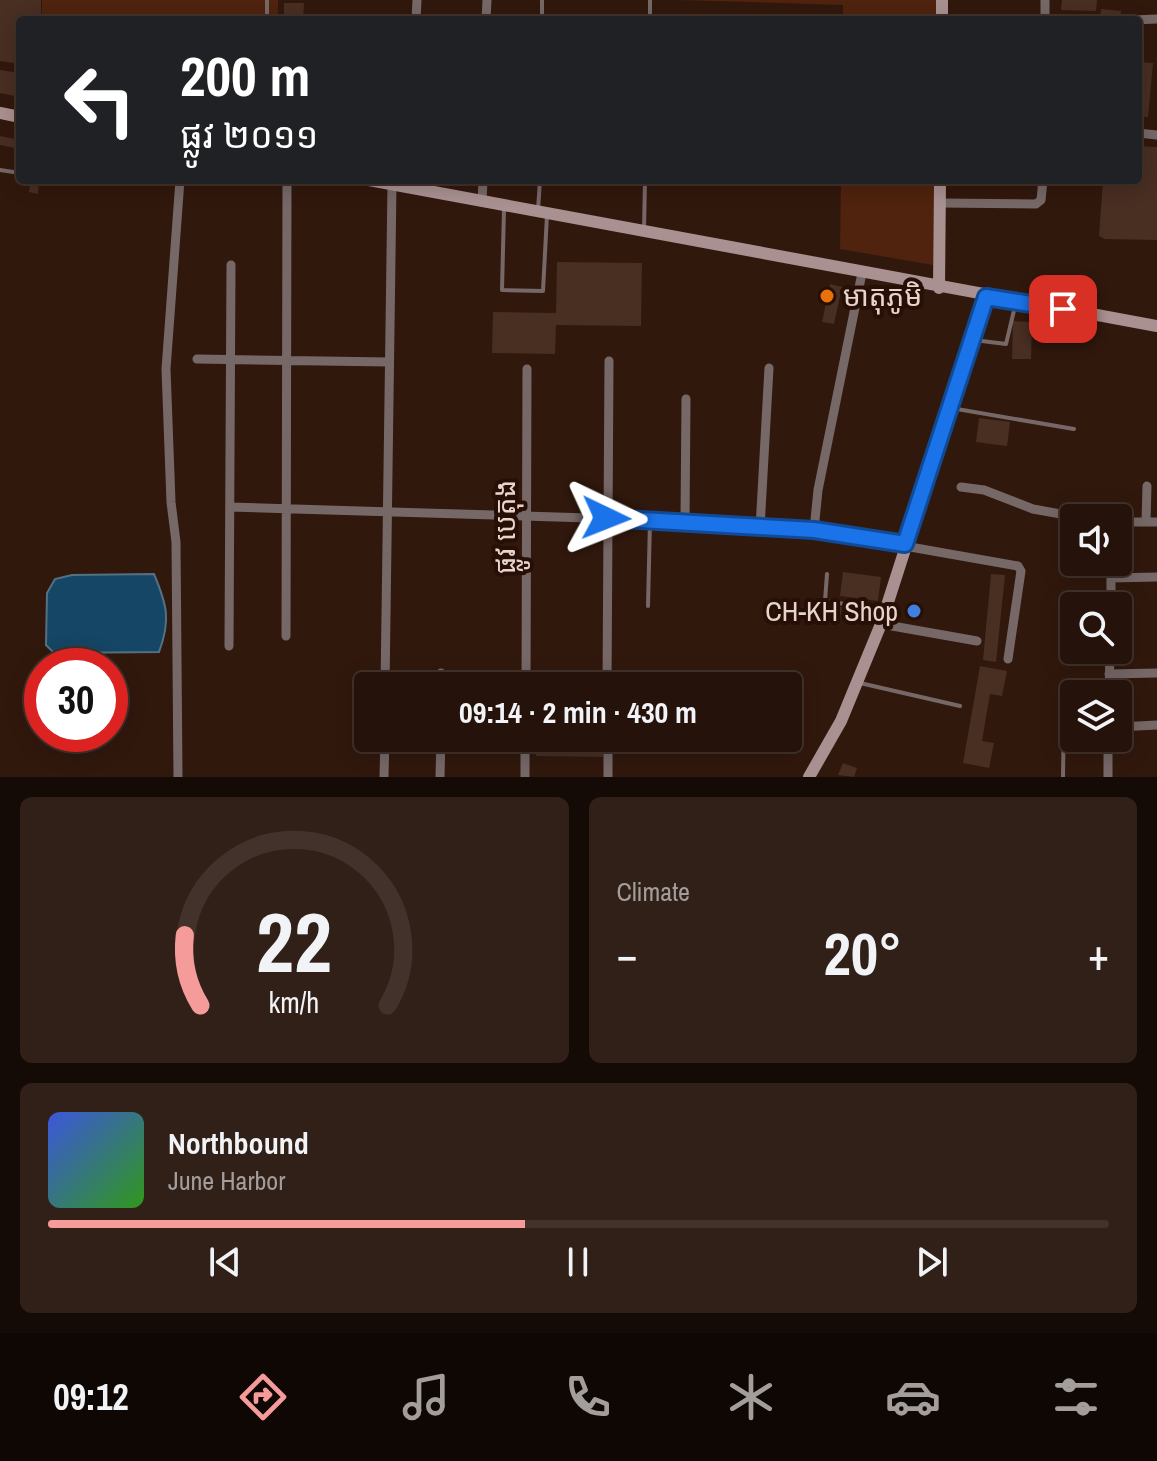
<!DOCTYPE html>
<meta charset="utf-8">
<style>
:root{--surface:#25120a;--page:#312018;--text:#f1f3f6;--muted:#a39e9c;--line:#42322b;--accent:#f59b99}
body{margin:0;font-family:"Archivo Narrow","Noto Sans Khmer",sans-serif;background:var(--page);color:var(--text);height:100vh;display:flex;flex-direction:column;font-size:30px;white-space:nowrap}
*{box-sizing:border-box;margin:0}
p{font-size:26px;color:var(--muted)}
.icon{flex:none;width:44px;height:44px;fill:none;stroke:currentColor;stroke-width:2;stroke-linecap:round;stroke-linejoin:round}
.map{position:relative;height:777px;overflow:hidden}
.panel{display:flex;flex-direction:column;gap:20px;padding:20px;background:#140a06;flex:1}
.panel>*{flex:none}
.banner{position:absolute;left:16px;top:16px;width:1126px;height:168px;border-radius:8px;box-shadow:0 4px 20px #0003,0 0 0 2px var(--line);background:#202124;color:#fff;overflow:hidden}
.controls{position:absolute;left:1060px;top:504px;display:grid;gap:16px}
.controls a{display:grid;place-items:center;width:72px;height:72px;border-radius:8px;background:var(--surface);box-shadow:0 4px 20px #0003,0 0 0 2px var(--line);font-size:40px}
.speed{position:absolute;left:24px;top:648px;display:flex;gap:16px;font-size:40px;font-weight:700;text-align:center}
.speed>*{display:grid;place-content:center;width:104px;height:104px;border-radius:50%;background:var(--surface);box-shadow:0 4px 20px #0003,0 0 0 2px var(--line);line-height:1}
.speed .limit{border:12px solid #d22;background:#fff;color:#111}
.pin{position:absolute;display:grid;place-items:center;width:68px;height:68px;color:#fff;margin:-34px;border-radius:16px;box-shadow:0 4px 12px #0006}
.me{position:absolute;width:88px;margin:-44px;rotate:92deg;stroke-linejoin:round;filter:drop-shadow(0 0 6px #0008)}
.turn{display:flex;align-items:center;gap:28px;height:168px;padding:0 32px;font-size:36px}
.turn .icon{width:104px;height:104px;stroke-width:2.5}
.turn b{display:block;font-size:56px;line-height:68px}
.big{font-size:60px;font-weight:700;line-height:1.1}
.panel .card{flex:1;display:flex;flex-direction:column;justify-content:center;gap:12px;min-width:0;padding:0 28px;border-radius:12px;background:var(--page)}
.panel .dial{align-items:center;gap:0}
.dial svg{height:208px;overflow:visible;fill:none;stroke:var(--line);stroke-width:7;stroke-linecap:round;text-anchor:middle}
.dial text{fill:var(--text);stroke:none}
.song{display:flex;align-items:center;gap:24px}
.cover{width:96px;height:96px;border-radius:12px;background:linear-gradient(135deg,hsl(230 70% 55%),hsl(110 70% 35%))}
.played{height:8px;border-radius:4px;background:linear-gradient(90deg,var(--accent) 45%,var(--line) 45%)}
.keys{display:flex;justify-content:space-around;direction:ltr}
.heat{display:flex;justify-content:space-between;align-items:center;font-size:44px;direction:ltr}
.panel .tiles{flex:1;display:grid;gap:20px;grid-template-columns:1fr 1fr}
.card:last-child{grid-column:span 2}
.trip{position:absolute;left:354px;top:672px;width:448px;height:80px;border-radius:8px;background:var(--surface);box-shadow:0 4px 20px #0003,0 0 0 2px var(--line);font-weight:700;line-height:80px;text-align:center}
.menu{display:flex;height:128px;justify-content:space-around;align-items:center;background:#0f0704;color:var(--muted)}
.menu .icon{width:56px;height:56px}
.menu .current{color:var(--accent)}
.menu b{font-size:36px;color:var(--text)}
.map>svg:first-child{display:block}
.green{fill:#4f230e}
.water{fill:#164665;stroke:#547184;stroke-width:2}
.building{fill:#492e22}
.lines{fill:none;stroke-linecap:round;stroke-linejoin:round}
.service{stroke:#776868;stroke-width:4}
.minor{stroke:#776868;stroke-width:9}
.secondary{stroke:#aa9191;stroke-width:12}
.route-casing{stroke:#114b97;stroke-width:20}
.route{stroke:#1a73e8;stroke-width:14}
.food-dot{fill:#e8710a;stroke:#270f05;stroke-width:3}
.shop-dot{fill:#3f7fe0;stroke:#270f05;stroke-width:3}
.labels{text-anchor:middle;dominant-baseline:central;stroke-width:8;stroke-linejoin:round;paint-order:stroke}
.poi-label{font-size:28px;fill:#e6d4cd;stroke:#270f05;text-anchor:start}
.street-label{font-size:28px;fill:#e6d4cd;stroke:#270f05}
</style>
<div class="map">
<svg width="1157" height="777" viewBox="0 0 1157 777">
<rect width="100%" height="100%" fill="#31180d"/>
<path class="green" d="M 42,0 L 278,0 L 278,20 L 42,20 Z
M 678,0 L 937,0 L 936,20 L 843,20 L 843,5 Z
M 841,180 L 934,180 L 933,265 L 840,249 Z"/>
<path class="water" d="M 154,574 C 167,605 171,620 159,652 L 54,653 L 46,645 L 47,593 L 55,579 L 72,575 Z"/>
<path class="building" d="M 0,0 L 41,0 L 41,20 L 20,20 L 20,64 L 0,61 Z
M 1062,0 L 1097,0 L 1096,11 L 1061,10 Z
M 284,3 L 304,3 L 303,20 L 284,20 Z
M 1101,9 L 1121,11 L 1120,20 L 1100,20 Z
M 1138,62 L 1153,63 L 1148,117 L 1138,116 Z
M 0,70 L 20,73 L 20,97 L 0,93 Z
M 0,136 L 20,140 L 20,149 L 0,145 Z
M 1138,146 L 1157,147 L 1157,240 L 1105,239 L 1099,236 L 1103,180 L 1138,180 Z
M 31,180 L 39,180 L 38,194 L 29,192 Z
M 557,262 L 642,263 L 641,326 L 556,325 L 555,354 L 492,353 L 493,312 L 556,313 Z
M 830,284 L 842,287 L 834,324 L 822,322 Z
M 1013,321 L 1032,322 L 1031,359 L 1012,359 Z
M 979,418 L 1010,422 L 1007,446 L 976,442 Z
M 843,572 L 881,577 L 878,601 L 840,596 Z
M 991,574 L 1005,575 L 996,662 L 983,660 Z
M 820,604 L 842,607 L 839,625 L 817,622 Z
M 980,666 L 1007,671 L 1002,696 L 990,694 L 982,741 L 994,743 L 989,768 L 963,763 Z
M 536,738 L 603,738 L 603,757 L 536,756 Z
M 843,763 L 857,768 L 854,777 L 838,775 Z"/>
<g class="lines">
<path class="service" d="M 267,20 L 267,0
M 542,20 L 542,0
M 650,20 L 650,0
M 0,170 L 20,173
M 504,209 L 502,290 L 543,291 L 547,215
M 538,210 L 540,180
M 644,230 L 645,180
M 974,340 L 1006,344 L 1016,302
M 951,408 L 1074,429
M 827,574 L 825,601 L 883,610
M 648,606 L 650,521
M 860,683 L 960,706
M 1063,777 L 1064,710"/>
<path class="minor" d="M 1045,0 L 1045,20
M 416,20 L 417,0
M 486,20 L 487,0
M 1133,20 L 1157,19
M 1138,133 L 1157,135
M 482,202 L 483,180
M 940,203 L 1036,204 L 1041,200 L 1043,180
M 197,359 L 389,362
M 961,487 L 984,490 L 1033,509 L 1083,518
M 230,507 L 685,521 L 814,530 L 1018,566 L 1021,571 L 1008,659
M 685,521 L 686,399
M 1118,522 L 1157,522
M 1146,522 L 1147,486
M 760,528 L 769,368
M 814,530 L 818,490 L 862,273
M 1111,578 L 1157,577
M 1111,606 L 1111,562
M 881,624 L 977,641
M 286,636 L 287,180
M 229,646 L 231,265
M 1109,674 L 1157,673
M 385,686 L 392,184
M 441,686 L 441,673
M 526,686 L 527,369
M 607,686 L 609,361
M 1109,694 L 1110,650
M 1118,727 L 1157,725
M 608,738 L 608,777
M 178,777 L 176,542 L 171,502 L 166,369 L 180,180
M 384,777 L 385,738
M 440,777 L 441,738
M 525,777 L 525,738
M 1108,777 L 1108,738"/>
<path class="secondary" d="M 942,20 L 942,0
M 0,113 L 20,117
M 369,180 L 1157,326
M 939,288 L 940,180
M 809,777 L 841,721 L 881,624 L 986,297"/>
</g>
<g class="lines">
<defs>
<path id="route" d="M 606,518 L 814,530 L 905,544 L 986,297 L 1063,309"/>
</defs>
<use href="#route" class="route-casing"/>
<use href="#route" class="route"/>
</g>
<circle class="food-dot" cx="827" cy="296" r="8"/>
<circle class="shop-dot" cx="914" cy="611" r="8"/>
<g class="labels">
<g class="poi-label">
<text x="843" y="296">មាតុភូមិ</text>
<text x="898" y="611" text-anchor="end">CH-KH Shop</text>
</g>
<g class="street-label">
<text transform="translate(505 527) rotate(-90)">ផ្លូវ បេតុង</text>
</g>
</g>
</svg>
<div class="controls">
<a><svg class="icon" aria-label="sound" viewBox="0 0 24 24"><path d="M4 9h4l5-4v14l-5-4H4zM17 9q2 3 0 6"/></svg></a>
<a><svg class="icon" aria-label="search" viewBox="0 0 24 24"><circle cx="10" cy="10" r="6"/><path d="M15 15l6 6"/></svg></a>
<a><svg class="icon" aria-label="layers" viewBox="0 0 24 24"><path d="M12 4l9 5-9 5-9-5zM3 14l9 5 9-5"/></svg></a>
</div>
<div class="speed"><div class="limit">30</div></div>
<div class="pin" style="left:1063px;top:309px;background:#d93025"><svg class="icon" aria-label="arrive" viewBox="0 0 24 24"><path d="M6 21V4h12l-3 4 3 4H6"/></svg></div>
<svg class="me" style="left:606px;top:518px" viewBox="-20 -20 40 40"><path d="M0-17L14 15 0 8-14 15z" fill="#1a73e8" stroke="#fff" stroke-width="4"/></svg>
<div class="trip">09:14 · 2 min · 430 m</div>
<div class="banner">
<div class="turn"><svg class="icon" aria-label="left" viewBox="0 0 24 24"><path d="M17 20v-9H6M10 6l-5 5 5 5"/></svg><div><b>200 m</b>ផ្លូវ ២០១១</div></div>
</div>
</div>
<section class="panel">
<div class="tiles">
<div class="card dial"><svg viewBox="0 0 100 80">
<path d="M14 69A42 42 0 1 1 86 69"/>
<path d="M14 69A42 42 0 0 1 8 42" stroke="#f59b99"/>
<text x="50" y="56" font-size="32" font-weight="700">22</text>
<text x="50" y="72" font-size="11">km/h</text>
</svg></div>
<div class="card"><p>Climate</p>
<div class="heat"><a>−</a><b class="big">20°</b><a>+</a></div>
</div>
<div class="card">
<div class="song"><i class="cover"></i><div><b>Northbound</b><p>June Harbor</p></div></div>
<div class="played"></div>
<div class="keys"><svg class="icon" aria-label="previous" viewBox="0 0 24 24"><path d="M18 5L8 12l10 7zM5 5v14"/></svg><svg class="icon" aria-label="pause" viewBox="0 0 24 24"><path d="M8 5v14M16 5v14"/></svg><svg class="icon" aria-label="next" viewBox="0 0 24 24"><path d="M6 5l10 7-10 7zM19 5v14"/></svg></div>
</div>
</div>
</section>
<nav class="menu">
<b>09:12</b>
<svg class="icon current" aria-label="directions" viewBox="0 0 24 24"><path d="M12 3l9 9-9 9-9-9zM9 14v-3h6M13 9l2 2-2 2"/></svg>
<svg class="icon" aria-label="music" viewBox="0 0 24 24"><path d="M9 18V5l10-2v13"/><circle cx="6" cy="18" r="3"/><circle cx="16" cy="16" r="3"/></svg>
<svg class="icon" aria-label="phone" viewBox="0 0 24 24"><path d="M5 4h4l2 5-3 2q2 4 5 5l2-3 5 2v4C11 20 4 13 5 4z"/></svg>
<svg class="icon" aria-label="climate" viewBox="0 0 24 24"><path d="M12 3v18M4 7l16 10M4 17L20 7"/></svg>
<svg class="icon" aria-label="car" viewBox="0 0 24 24"><path d="M5 17H2v-5l4-1 3-4h7l3 4 3 1v5h-3M9 17h6M6 11h13"/><circle cx="7" cy="17" r="2"/><circle cx="17" cy="17" r="2"/></svg>
<svg class="icon" aria-label="filters" viewBox="0 0 24 24"><path d="M4 7h16M4 17h16"/><circle cx="9" cy="7" r="2"/><circle cx="15" cy="17" r="2"/></svg>
</nav>
